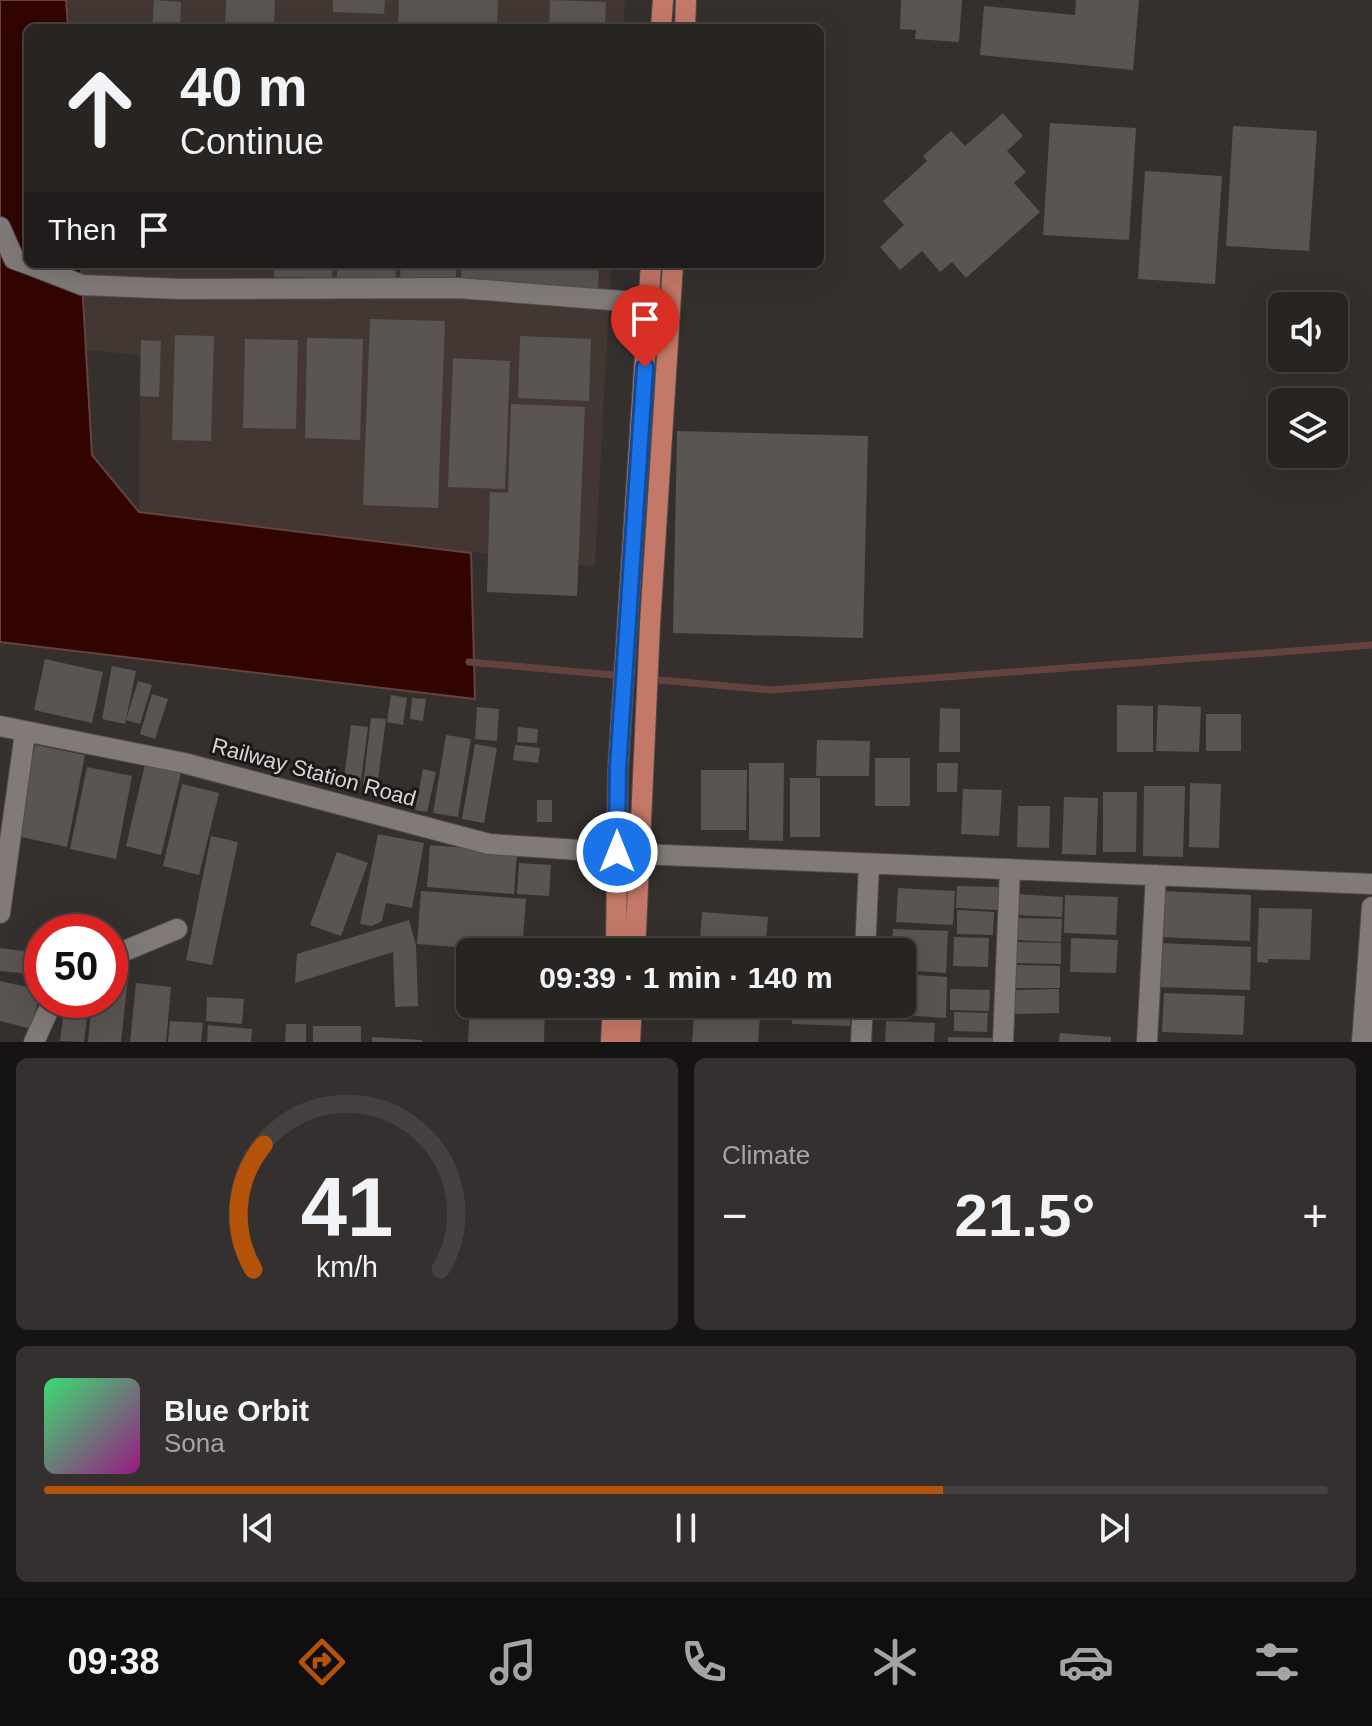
<!DOCTYPE html>
<meta charset="utf-8">
<style>
:root{--surface:#282422;--page:#34302f;--text:#f1f3f6;--muted:#a5a4a5;--line:#444140;--accent:#b45309}
body{margin:0;font-family:Helvetica,sans-serif;background:var(--page);color:var(--text);height:100vh;display:flex;flex-direction:column;font-size:30px;white-space:nowrap}
*{box-sizing:border-box;margin:0}
p{font-size:26px;color:var(--muted)}
.icon{flex:none;width:44px;height:44px;fill:none;stroke:currentColor;stroke-width:2;stroke-linecap:round;stroke-linejoin:round}
.map{position:relative;height:1042px;overflow:hidden}
.side{display:flex;flex-direction:column;gap:16px;padding:16px;background:#161413;flex:1}
.side>*{flex:none}
.hud{position:absolute;left:24px;top:24px;width:800px;height:244px;border-radius:12px;box-shadow:0 8px 32px #0002,0 0 0 2px var(--line);background:#282422;color:var(--text);overflow:hidden}
.tools{position:absolute;left:1268px;top:292px;display:grid;gap:16px}
.tools a{display:grid;place-items:center;width:80px;height:80px;border-radius:12px;background:var(--surface);box-shadow:0 8px 32px #0002,0 0 0 2px var(--line);font-size:40px}
.speed{position:absolute;left:24px;top:914px;display:flex;gap:16px;font-size:40px;font-weight:700;text-align:center}
.speed>*{display:grid;place-content:center;width:104px;height:104px;border-radius:50%;background:var(--surface);box-shadow:0 8px 32px #0002,0 0 0 2px var(--line);line-height:1}
.speed .limit{border:12px solid #d22;background:#fff;color:#111}
.pin{position:absolute;display:grid;place-items:center;width:68px;height:68px;color:#fff;margin:-82px -34px;border-radius:50% 50% 50% 0;rotate:-45deg;box-shadow:0 0 8px #0007}
.pin .icon{rotate:45deg}
.me{position:absolute;width:88px;margin:-44px;rotate:0deg;stroke-linejoin:round;filter:drop-shadow(0 0 6px #0008)}
.turn{display:flex;align-items:center;gap:28px;height:168px;padding:0 24px;font-size:36px}
.turn .icon{width:104px;height:104px;stroke-width:2.5}
.turn b{display:block;font-size:56px;line-height:68px}
.then{display:flex;align-items:center;height:76px;padding:0 24px;background:#0003;gap:16px;font-size:30px}
.big{font-size:60px;font-weight:800;line-height:1.1}
.side .widget{flex:1;display:flex;flex-direction:column;justify-content:center;gap:12px;min-width:0;padding:0 28px;border-radius:12px;background:var(--page)}
.side .dial{align-items:center;gap:0}
.dial svg{height:208px;overflow:visible;fill:none;stroke:var(--line);stroke-width:7;stroke-linecap:round;text-anchor:middle}
.dial text{fill:var(--text);stroke:none}
.song{display:flex;align-items:center;gap:24px}
.cover{width:96px;height:96px;border-radius:12px;background:linear-gradient(135deg,hsl(140 70% 55%),hsl(310 70% 35%))}
.played{height:8px;border-radius:4px;background:linear-gradient(90deg,var(--accent) 70%,var(--line) 70%)}
.keys{display:flex;justify-content:space-around;direction:ltr}
.heat{display:flex;justify-content:space-between;align-items:center;font-size:44px;direction:ltr}
.side .tiles{flex:1;display:grid;gap:16px;grid-template-columns:1fr 1fr}
.widget:last-child{grid-column:span 2}
.trip{position:absolute;left:456px;top:938px;width:460px;height:80px;border-radius:12px;background:var(--surface);box-shadow:0 8px 32px #0002,0 0 0 2px var(--line);font-weight:800;line-height:80px;text-align:center}
.tab-bar{display:flex;height:128px;justify-content:space-around;align-items:center;background:#100e0e;color:var(--muted)}
.tab-bar .icon{width:56px;height:56px}
.tab-bar .active{color:var(--accent)}
.tab-bar b{font-size:36px;color:var(--text)}
.map>svg:first-child{display:block}
.built{fill:#433734}
.water{fill:#320500;stroke:#64433f;stroke-width:2}
.lines{fill:none;stroke-linecap:round;stroke-linejoin:round}
.stream{stroke:#64433f;stroke-width:7}
.building{fill:#5a5452}
.minor-casing{stroke:#514d4c;stroke-width:22}
.major-casing{stroke:#514d4c;stroke-width:22}
.minor{stroke:#817a79;stroke-width:20}
.major{stroke:#c47968;stroke-width:20}
.route-casing{stroke:#114b97;stroke-width:20}
.route{stroke:#1a73e8;stroke-width:14}
.labels{text-anchor:middle;dominant-baseline:central;stroke-width:6;stroke-linejoin:round;paint-order:stroke}
.street-label{font-size:22px;fill:#d7d4d3;stroke:#1b1818}
</style>
<div class="map">
<svg width="1372" height="1042" viewBox="0 0 1372 1042">
<rect width="100%" height="100%" fill="#35302e"/>
<path class="built" d="M 55,0 L 625,0 L 623,28 L 53,28 Z
M 38,264 L 611,264 L 595,567 L 139,512 L 140,355 L 33,345 Z"/>
<path class="water" d="M 0,0 L 66,0 L 68,28 L 28,28 L 28,264 L 81,264 L 92,455 L 139,512 L 471,553 L 475,699 L 0,642 Z"/>
<g class="lines">
<path class="stream" d="M 469,662 L 624,676
M 648,679 L 771,690 L 1372,645"/>
</g>
<path class="building" d="M 154,0 L 181,2 L 180,28 L 152,28 Z
M 226,0 L 275,0 L 274,28 L 225,27 Z
M 333,0 L 385,0 L 384,14 L 333,12 Z
M 399,0 L 498,0 L 497,28 L 398,28 Z
M 550,0 L 606,2 L 605,28 L 549,28 Z
M 901,0 L 962,0 L 959,42 L 915,39 L 916,30 L 900,29 Z
M 1076,0 L 1139,0 L 1133,70 L 980,55 L 984,6 L 1075,15 Z
M 1003,113 L 1023,136 L 1007,151 L 1026,172 L 1014,183 L 1040,212 L 966,278 L 952,262 L 940,272 L 922,251 L 900,270 L 880,247 L 904,225 L 883,201 L 927,161 L 923,156 L 951,131 L 965,146 Z
M 1050,123 L 1136,128 L 1129,240 L 1043,235 Z
M 1233,126 L 1317,131 L 1309,251 L 1226,246 Z
M 1145,171 L 1222,176 L 1215,284 L 1138,279 Z
M 165,264 L 209,264 L 209,270 L 165,269 Z
M 274,264 L 333,264 L 332,278 L 274,277 Z
M 337,264 L 396,264 L 395,282 L 337,279 Z
M 401,264 L 456,264 L 456,284 L 400,281 Z
M 461,264 L 599,264 L 598,291 L 461,285 Z
M 370,319 L 445,321 L 438,508 L 363,505 Z
M 175,335 L 214,336 L 211,441 L 172,440 Z
M 520,336 L 591,339 L 589,401 L 518,398 Z
M 307,338 L 363,339 L 360,440 L 305,438 Z
M 245,339 L 298,340 L 296,429 L 243,428 Z
M 141,340 L 161,341 L 159,397 L 140,396 Z
M 453,358 L 510,361 L 505,489 L 448,487 Z
M 511,404 L 585,407 L 577,596 L 487,592 L 490,492 L 508,493 Z
M 677,431 L 868,436 L 863,638 L 673,633 Z
M 45,659 L 103,672 L 92,723 L 34,710 Z
M 112,666 L 136,671 L 125,724 L 102,719 Z
M 138,681 L 152,685 L 140,724 L 126,720 Z
M 152,694 L 168,699 L 155,739 L 140,734 Z
M 391,695 L 407,698 L 403,725 L 387,722 Z
M 412,698 L 426,699 L 423,721 L 410,719 Z
M 1117,705 L 1153,706 L 1153,752 L 1117,752 Z
M 1158,705 L 1201,707 L 1199,752 L 1156,751 Z
M 477,707 L 499,709 L 497,741 L 475,739 Z
M 940,708 L 960,709 L 960,752 L 939,752 Z
M 1206,714 L 1241,714 L 1241,751 L 1206,751 Z
M 371,718 L 386,719 L 377,788 L 363,785 Z
M 351,725 L 368,727 L 360,788 L 343,786 Z
M 518,727 L 538,729 L 537,743 L 517,742 Z
M 446,735 L 471,739 L 458,817 L 433,813 Z
M 817,740 L 870,741 L 869,776 L 816,776 Z
M 475,744 L 497,748 L 484,823 L 462,819 Z
M 35,745 L 85,755 L 67,847 L 17,836 Z
M 515,745 L 540,748 L 538,763 L 513,760 Z
M 875,758 L 910,758 L 910,806 L 875,806 Z
M 749,763 L 784,763 L 783,841 L 749,840 Z
M 937,763 L 958,763 L 957,792 L 937,792 Z
M 145,764 L 181,773 L 161,855 L 126,846 Z
M 87,767 L 132,776 L 116,859 L 70,849 Z
M 423,769 L 436,772 L 427,812 L 415,810 Z
M 701,770 L 747,770 L 746,830 L 701,830 Z
M 790,778 L 820,778 L 820,837 L 790,837 Z
M 1190,783 L 1221,784 L 1219,848 L 1189,847 Z
M 182,784 L 219,793 L 199,875 L 163,866 Z
M 1144,786 L 1185,786 L 1183,857 L 1143,856 Z
M 963,789 L 1002,790 L 999,836 L 961,834 Z
M 1103,792 L 1137,792 L 1136,852 L 1103,852 Z
M 1064,797 L 1098,798 L 1096,855 L 1062,854 Z
M 537,800 L 552,800 L 552,822 L 537,822 Z
M 1018,806 L 1050,806 L 1049,848 L 1017,847 Z
M 378,834 L 424,843 L 412,908 L 386,903 L 382,921 L 372,926 L 360,924 Z
M 211,836 L 238,842 L 212,965 L 186,960 Z
M 430,845 L 517,852 L 514,894 L 427,887 Z
M 337,852 L 368,863 L 341,936 L 310,925 Z
M 519,863 L 551,865 L 549,896 L 517,894 Z
M 957,886 L 1000,887 L 999,910 L 956,908 Z
M 898,888 L 955,891 L 953,925 L 896,922 Z
M 421,891 L 526,899 L 522,952 L 417,944 Z
M 1161,891 L 1251,895 L 1250,941 L 1159,937 Z
M 1017,894 L 1063,897 L 1062,917 L 1016,915 Z
M 1065,895 L 1118,897 L 1116,935 L 1064,933 Z
M 1259,908 L 1312,909 L 1310,960 L 1268,959 L 1268,963 L 1257,962 Z
M 957,910 L 994,912 L 993,935 L 957,934 Z
M 702,912 L 768,917 L 765,952 L 699,952 Z
M 1016,918 L 1062,919 L 1061,942 L 1016,940 Z
M 409,920 L 416,945 L 418,1006 L 395,1007 L 393,952 L 295,983 L 297,954 Z
M 893,929 L 948,931 L 946,973 L 902,970 L 902,952 L 891,952 Z
M 954,937 L 989,938 L 988,967 L 953,966 Z
M 1071,938 L 1118,940 L 1116,973 L 1070,972 Z
M 1016,942 L 1061,943 L 1061,964 L 1015,963 Z
M 1160,943 L 1251,947 L 1250,990 L 1158,987 Z
M 0,948 L 32,952 L 29,974 L 0,971 Z
M 1015,965 L 1060,966 L 1060,988 L 1015,988 Z
M 902,974 L 947,977 L 946,1018 L 887,1014 L 887,1004 L 902,1004 Z
M 110,976 L 128,978 L 121,1042 L 88,1042 L 92,1000 L 110,1000 Z
M 0,981 L 40,990 L 32,1029 L 0,1021 Z
M 136,983 L 171,987 L 166,1042 L 130,1042 Z
M 950,989 L 990,990 L 989,1011 L 950,1010 Z
M 1059,989 L 1059,1013 L 1014,1014 L 1014,990 Z
M 1164,993 L 1245,996 L 1243,1035 L 1162,1032 Z
M 207,997 L 244,999 L 242,1024 L 206,1021 Z
M 65,1000 L 89,1000 L 84,1042 L 60,1041 Z
M 470,1004 L 545,1004 L 544,1042 L 468,1042 Z
M 695,1004 L 761,1004 L 758,1042 L 692,1042 Z
M 792,1004 L 850,1004 L 850,1026 L 792,1024 Z
M 954,1012 L 988,1013 L 987,1032 L 954,1031 Z
M 170,1021 L 203,1023 L 201,1042 L 168,1042 Z
M 886,1021 L 935,1023 L 934,1042 L 885,1042 Z
M 286,1024 L 306,1024 L 306,1042 L 285,1042 Z
M 208,1025 L 252,1029 L 251,1042 L 207,1042 Z
M 313,1026 L 361,1026 L 361,1042 L 313,1042 Z
M 1060,1033 L 1111,1037 L 1111,1042 L 1059,1042 Z
M 372,1037 L 422,1040 L 422,1042 L 372,1042 Z
M 948,1037 L 993,1038 L 993,1042 L 948,1042 Z"/>
<g class="lines">
<defs>
<path id="minor" d="M 0,227 L 14,259 L 28,264
M 28,264 L 82,285 L 180,289 L 458,288 L 649,303
M 0,726 L 184,763 L 489,844 L 639,854 L 1372,884
M 0,913 L 25,733
M 865,952 L 869,864
M 110,957 L 177,929
M 34,1042 L 53,1000
M 861,1042 L 863,1004
M 1003,1042 L 1010,869
M 1147,1042 L 1156,875
M 1362,1042 L 1372,907"/>
<path id="major" d="M 661,28 L 663,0
M 685,28 L 686,0
M 616,952 L 618,768 L 651,264
M 635,952 L 650,624 L 673,264
M 611,1042 L 613,1004
M 630,1042 L 632,1004"/>
</defs>
<use href="#minor" class="minor-casing"/>
<use href="#major" class="major-casing"/>
<use href="#minor" class="minor"/>
<use href="#major" class="major"/>
</g>
<g class="lines">
<defs>
<path id="route" d="M 617,852 L 618,768 L 645,367"/>
</defs>
<use href="#route" class="route-casing"/>
<use href="#route" class="route"/>
</g>
<g class="labels">
<g class="street-label">
<text transform="translate(314 772) rotate(15)">Railway Station Road</text>
</g>
</g>
</svg>
<div class="tools">
<a><svg class="icon" aria-label="sound" viewBox="0 0 24 24"><path d="M4 9h4l5-4v14l-5-4H4zM17 9q2 3 0 6"/></svg></a>
<a><svg class="icon" aria-label="layers" viewBox="0 0 24 24"><path d="M12 4l9 5-9 5-9-5zM3 14l9 5 9-5"/></svg></a>
</div>
<div class="speed"><div class="limit">50</div></div>
<div class="pin" style="left:645px;top:367px;background:#d93025"><svg class="icon" aria-label="arrive" viewBox="0 0 24 24"><path d="M6 21V4h12l-3 4 3 4H6"/></svg></div>
<svg class="me" style="left:617px;top:852px" viewBox="-20 -20 40 40"><circle r="17" fill="#1a73e8" stroke="#fff" stroke-width="3"/><path d="M0-11L8 9 0 5-8 9z" fill="#fff"/></svg>
<div class="trip">09:39 · 1 min · 140 m</div>
<div class="hud">
<div class="turn"><svg class="icon" aria-label="ahead" viewBox="0 0 24 24"><path d="M12 20V5M6 11l6-6 6 6"/></svg><div><b>40 m</b>Continue</div></div>
<div class="then">Then<svg class="icon" aria-label="arrive" viewBox="0 0 24 24"><path d="M6 21V4h12l-3 4 3 4H6"/></svg></div>
</div>
</div>
<section class="side">
<div class="tiles">
<div class="widget dial"><svg viewBox="0 0 100 80">
<path d="M14 69A42 42 0 1 1 86 69"/>
<path d="M14 69A42 42 0 0 1 18 21" stroke="#b45309"/>
<text x="50" y="56" font-size="32" font-weight="700">41</text>
<text x="50" y="72" font-size="11">km/h</text>
</svg></div>
<div class="widget"><p>Climate</p>
<div class="heat"><a>−</a><b class="big">21.5°</b><a>+</a></div>
</div>
<div class="widget">
<div class="song"><i class="cover"></i><div><b>Blue Orbit</b><p>Sona</p></div></div>
<div class="played"></div>
<div class="keys"><svg class="icon" aria-label="previous" viewBox="0 0 24 24"><path d="M18 5L8 12l10 7zM5 5v14"/></svg><svg class="icon" aria-label="pause" viewBox="0 0 24 24"><path d="M8 5v14M16 5v14"/></svg><svg class="icon" aria-label="next" viewBox="0 0 24 24"><path d="M6 5l10 7-10 7zM19 5v14"/></svg></div>
</div>
</div>
</section>
<nav class="tab-bar">
<b>09:38</b>
<svg class="icon active" aria-label="directions" viewBox="0 0 24 24"><path d="M12 3l9 9-9 9-9-9zM9 14v-3h6M13 9l2 2-2 2"/></svg>
<svg class="icon" aria-label="music" viewBox="0 0 24 24"><path d="M9 18V5l10-2v13"/><circle cx="6" cy="18" r="3"/><circle cx="16" cy="16" r="3"/></svg>
<svg class="icon" aria-label="phone" viewBox="0 0 24 24"><path d="M5 4h4l2 5-3 2q2 4 5 5l2-3 5 2v4C11 20 4 13 5 4z"/></svg>
<svg class="icon" aria-label="climate" viewBox="0 0 24 24"><path d="M12 3v18M4 7l16 10M4 17L20 7"/></svg>
<svg class="icon" aria-label="car" viewBox="0 0 24 24"><path d="M5 17H2v-5l4-1 3-4h7l3 4 3 1v5h-3M9 17h6M6 11h13"/><circle cx="7" cy="17" r="2"/><circle cx="17" cy="17" r="2"/></svg>
<svg class="icon" aria-label="filters" viewBox="0 0 24 24"><path d="M4 7h16M4 17h16"/><circle cx="9" cy="7" r="2"/><circle cx="15" cy="17" r="2"/></svg>
</nav>
